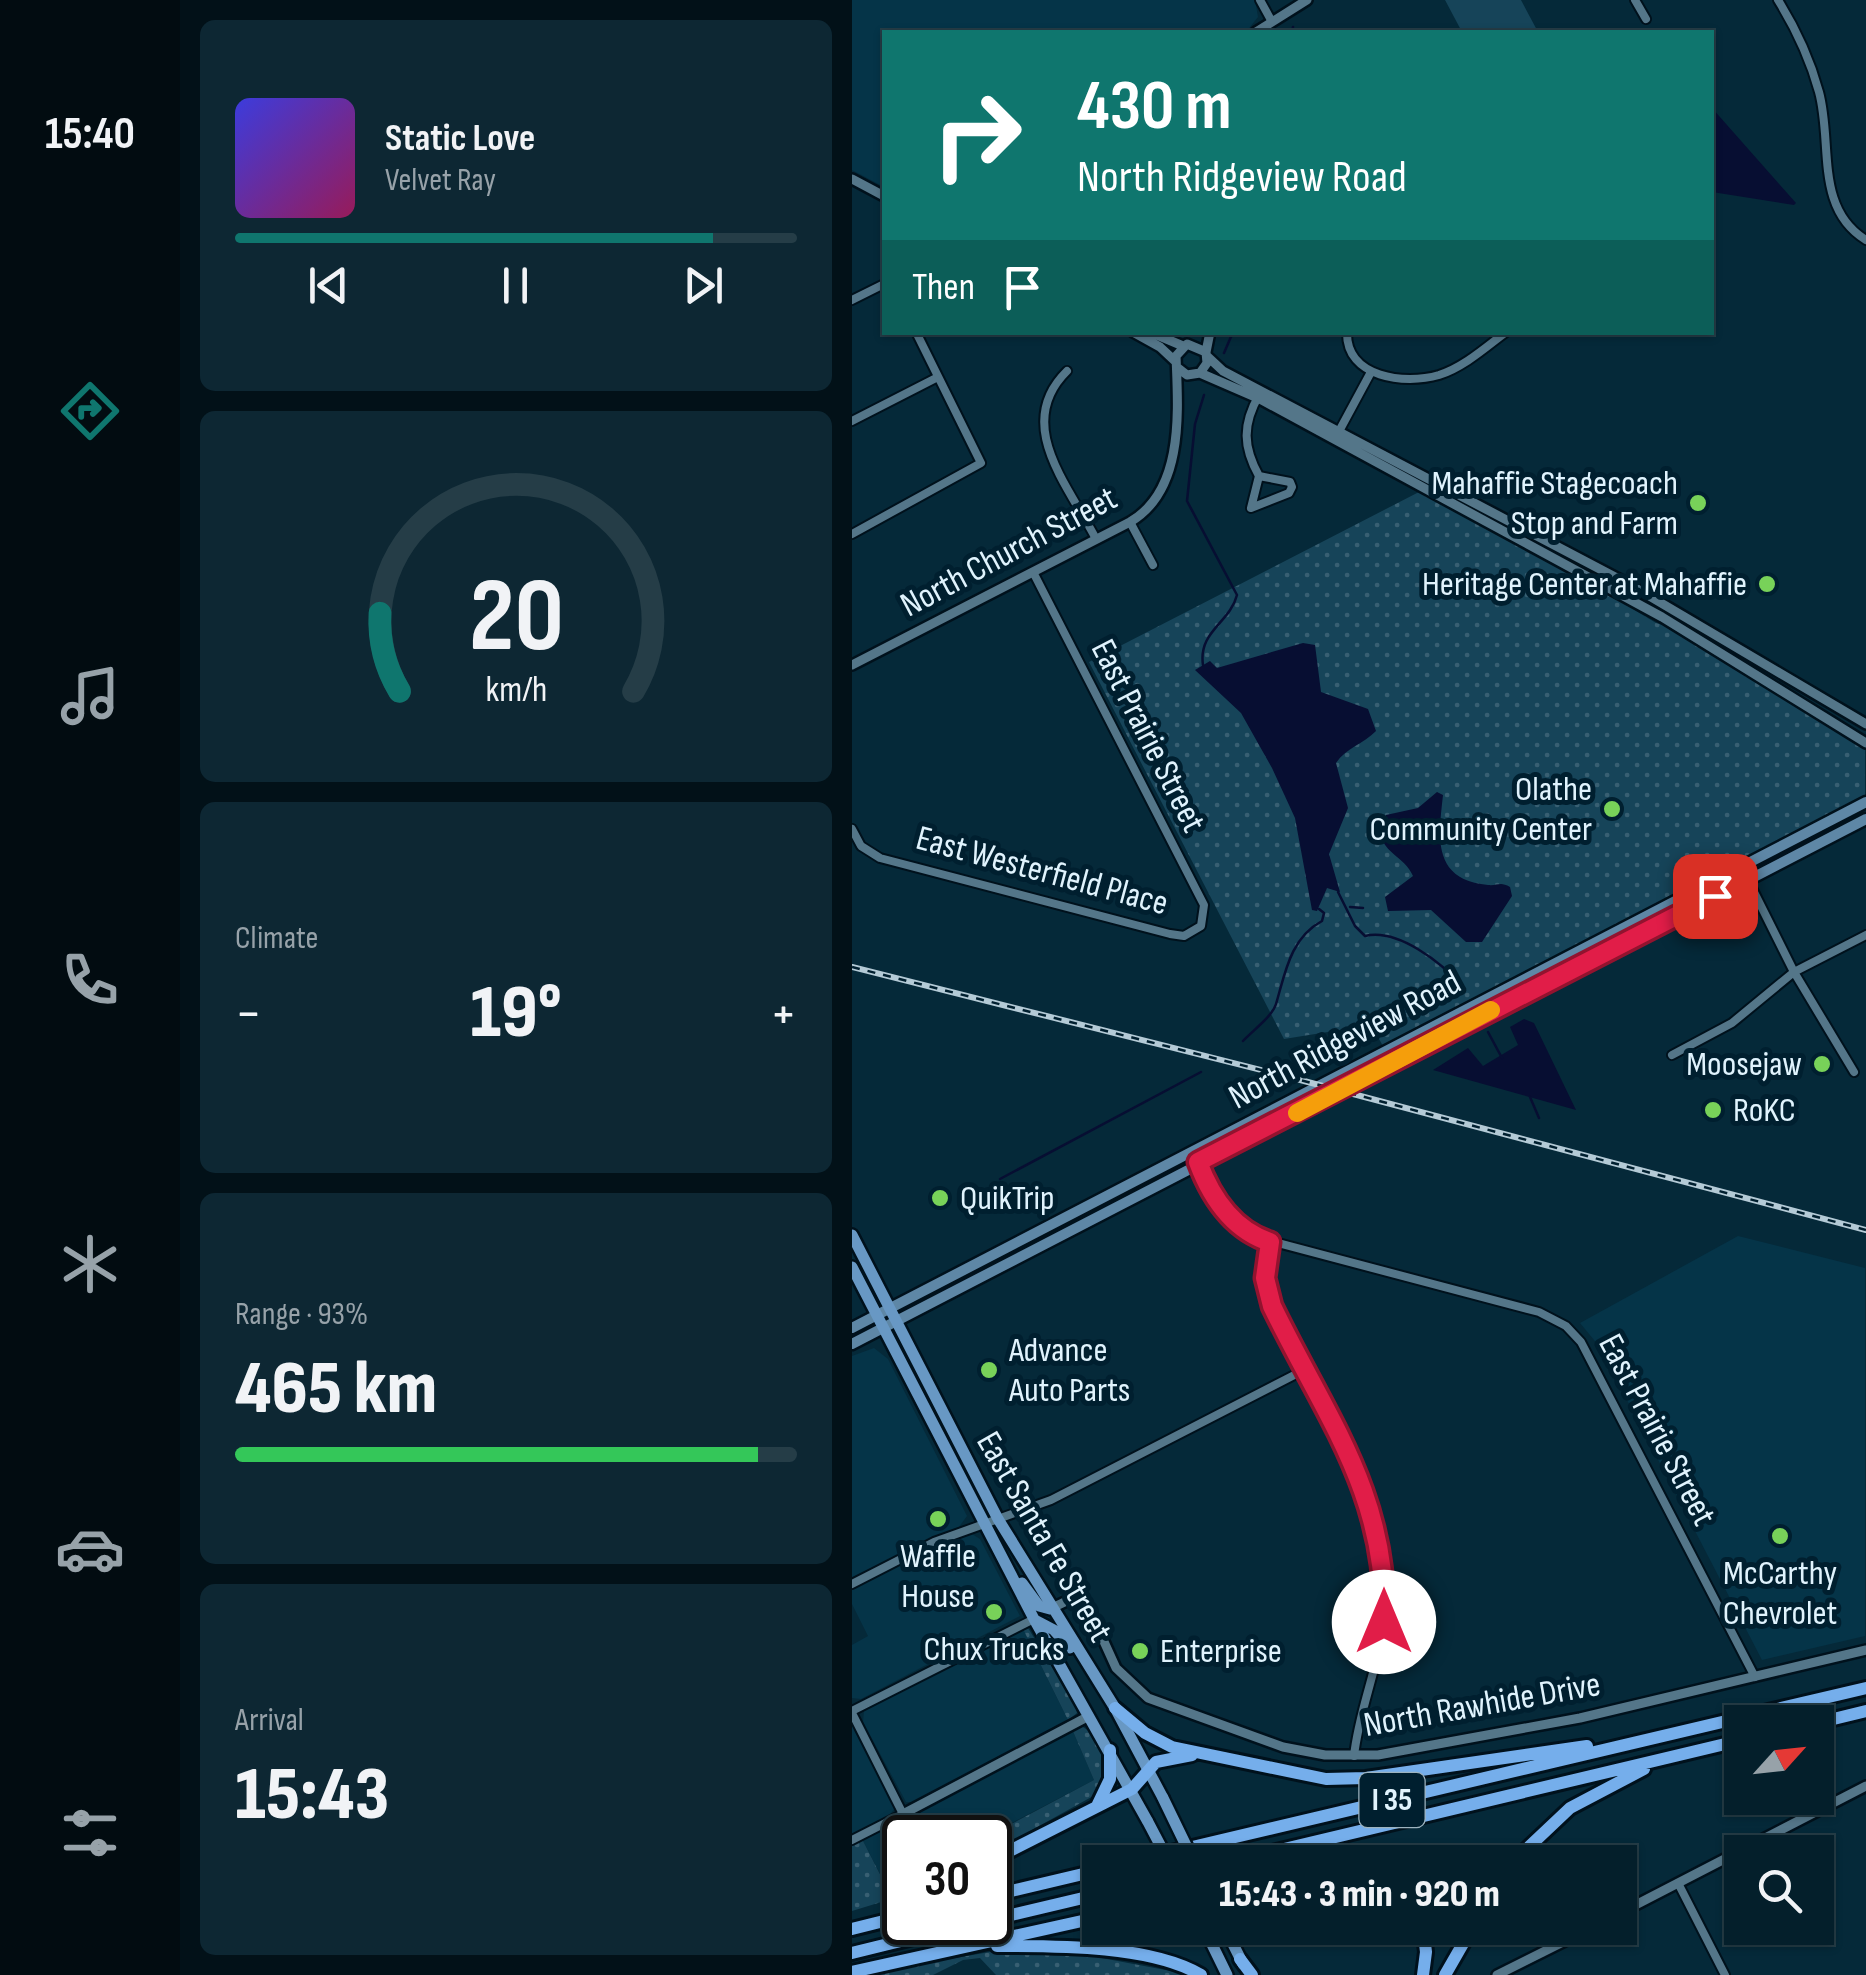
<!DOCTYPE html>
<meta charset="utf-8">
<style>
:root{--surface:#041f2b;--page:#0d2733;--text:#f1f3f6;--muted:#97a2a9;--line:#253d47;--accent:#0f766e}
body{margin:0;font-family:"Sofia Sans Condensed",sans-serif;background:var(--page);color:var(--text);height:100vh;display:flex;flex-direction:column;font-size:38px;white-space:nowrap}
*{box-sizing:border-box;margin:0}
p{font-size:32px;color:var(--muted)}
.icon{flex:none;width:55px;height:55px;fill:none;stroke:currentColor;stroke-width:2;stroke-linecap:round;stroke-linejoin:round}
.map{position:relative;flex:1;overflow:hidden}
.panel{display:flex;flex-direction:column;gap:20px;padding:20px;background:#021118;width:672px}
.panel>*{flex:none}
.hud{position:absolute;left:30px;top:30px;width:832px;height:305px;border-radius:0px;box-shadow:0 2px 8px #0004,0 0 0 2px var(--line);background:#0f766e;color:#fff;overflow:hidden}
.needle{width:65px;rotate:63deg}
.fabs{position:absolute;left:872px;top:1705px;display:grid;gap:20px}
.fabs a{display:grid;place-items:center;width:110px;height:110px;border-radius:0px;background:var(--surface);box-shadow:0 2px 8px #0004,0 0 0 2px var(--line);font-size:50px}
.speed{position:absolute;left:30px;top:1815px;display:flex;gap:20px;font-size:50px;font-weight:700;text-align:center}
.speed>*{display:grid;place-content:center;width:130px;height:130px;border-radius:50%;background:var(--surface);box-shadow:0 2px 8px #0004,0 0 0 2px var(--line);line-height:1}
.speed .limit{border:5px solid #111;border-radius:15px;background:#fff;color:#111}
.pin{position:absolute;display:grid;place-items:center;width:85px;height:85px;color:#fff;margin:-42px;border-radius:20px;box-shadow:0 5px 15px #0006}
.me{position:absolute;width:110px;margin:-55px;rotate:0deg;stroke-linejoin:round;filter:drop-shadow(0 0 8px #0008)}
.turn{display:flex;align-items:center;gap:35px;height:210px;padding:0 30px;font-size:45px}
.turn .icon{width:130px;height:130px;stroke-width:2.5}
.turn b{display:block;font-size:70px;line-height:85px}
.then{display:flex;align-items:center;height:95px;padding:0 30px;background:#0003;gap:20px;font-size:38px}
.big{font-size:75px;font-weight:800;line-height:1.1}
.panel .widget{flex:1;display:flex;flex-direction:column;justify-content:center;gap:15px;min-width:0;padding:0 35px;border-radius:15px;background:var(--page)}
.panel .dial{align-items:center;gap:0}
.dial svg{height:260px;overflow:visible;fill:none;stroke:var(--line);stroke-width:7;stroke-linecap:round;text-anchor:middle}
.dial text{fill:var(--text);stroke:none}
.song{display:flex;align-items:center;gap:30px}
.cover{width:120px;height:120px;border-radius:15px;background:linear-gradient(135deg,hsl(240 70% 55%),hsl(330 70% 35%))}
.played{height:10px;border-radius:5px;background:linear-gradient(90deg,var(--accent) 85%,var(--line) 85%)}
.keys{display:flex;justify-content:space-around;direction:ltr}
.heat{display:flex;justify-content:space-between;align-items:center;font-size:55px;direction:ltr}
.charge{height:15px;border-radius:8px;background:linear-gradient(90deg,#34c759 93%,var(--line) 0)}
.trip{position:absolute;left:230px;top:1845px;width:555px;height:100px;border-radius:0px;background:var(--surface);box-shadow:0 2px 8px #0004,0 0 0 2px var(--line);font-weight:800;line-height:100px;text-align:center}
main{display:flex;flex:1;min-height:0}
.dock{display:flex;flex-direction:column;width:180px;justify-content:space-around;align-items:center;background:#020c11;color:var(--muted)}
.dock .icon{width:70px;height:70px}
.dock .on{color:var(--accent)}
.dock b{font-size:45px;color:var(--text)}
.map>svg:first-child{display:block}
.built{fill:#053448}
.grass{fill:url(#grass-dots)}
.garden{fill:#164459}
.water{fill:#070e32}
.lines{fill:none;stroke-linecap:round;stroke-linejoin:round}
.stream{stroke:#070e32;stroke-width:2.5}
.minor-casing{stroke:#00111c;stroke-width:12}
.tertiary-casing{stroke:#00111c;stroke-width:14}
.secondary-casing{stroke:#00111c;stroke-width:15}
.primary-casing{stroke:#00111c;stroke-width:16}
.motorway-casing{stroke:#00111c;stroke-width:18}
.minor{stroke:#547689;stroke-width:8}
.tertiary{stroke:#547689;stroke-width:9}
.secondary{stroke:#5e87a6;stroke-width:10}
.primary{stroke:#6898c4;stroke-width:11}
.motorway{stroke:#75aeeb;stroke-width:12}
.rail-casing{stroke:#b4cad6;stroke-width:6}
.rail{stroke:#001f2f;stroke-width:2.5;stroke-dasharray:8;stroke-linecap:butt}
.primary-bridge-casing{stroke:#00111c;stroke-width:16;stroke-linecap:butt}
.primary-bridge{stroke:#6898c4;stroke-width:11}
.route-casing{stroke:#92132f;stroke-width:25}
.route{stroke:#e11d48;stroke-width:18}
.slow{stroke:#f59e0b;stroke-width:18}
.poi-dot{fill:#78d259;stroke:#001f2f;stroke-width:4}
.labels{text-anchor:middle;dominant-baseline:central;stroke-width:10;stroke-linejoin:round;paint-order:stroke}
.shield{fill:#001f2f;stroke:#9db3bf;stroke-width:2.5}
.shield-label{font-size:32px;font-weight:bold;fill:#e0f3fd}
.poi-label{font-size:35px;fill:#e0f3fd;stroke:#001f2f;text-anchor:end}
.street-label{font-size:35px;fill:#e0f3fd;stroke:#001f2f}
</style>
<main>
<nav class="dock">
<b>15:40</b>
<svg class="icon on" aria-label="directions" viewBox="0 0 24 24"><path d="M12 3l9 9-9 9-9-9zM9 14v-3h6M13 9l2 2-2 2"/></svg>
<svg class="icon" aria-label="music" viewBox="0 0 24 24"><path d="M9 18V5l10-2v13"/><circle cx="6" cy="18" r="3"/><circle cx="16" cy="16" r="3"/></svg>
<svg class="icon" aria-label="phone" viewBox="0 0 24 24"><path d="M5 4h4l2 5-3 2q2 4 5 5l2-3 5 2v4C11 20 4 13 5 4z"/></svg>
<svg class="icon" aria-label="climate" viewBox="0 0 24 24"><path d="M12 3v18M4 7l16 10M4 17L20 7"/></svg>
<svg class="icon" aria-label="car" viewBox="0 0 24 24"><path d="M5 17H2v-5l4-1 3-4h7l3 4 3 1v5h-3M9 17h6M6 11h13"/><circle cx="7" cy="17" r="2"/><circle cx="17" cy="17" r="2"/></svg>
<svg class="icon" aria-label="filters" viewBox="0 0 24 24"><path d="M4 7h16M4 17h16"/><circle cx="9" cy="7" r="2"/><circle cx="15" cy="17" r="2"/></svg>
</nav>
<section class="panel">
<div class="widget">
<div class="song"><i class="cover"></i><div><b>Static Love</b><p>Velvet Ray</p></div></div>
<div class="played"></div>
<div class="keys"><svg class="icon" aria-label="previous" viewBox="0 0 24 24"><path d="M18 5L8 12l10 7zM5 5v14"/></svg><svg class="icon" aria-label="pause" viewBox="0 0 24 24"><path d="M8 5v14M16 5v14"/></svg><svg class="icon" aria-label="next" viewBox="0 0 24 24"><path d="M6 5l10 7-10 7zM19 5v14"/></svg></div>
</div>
<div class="widget dial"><svg viewBox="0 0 100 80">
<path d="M14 69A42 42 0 1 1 86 69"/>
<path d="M14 69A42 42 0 0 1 8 45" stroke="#0f766e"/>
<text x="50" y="56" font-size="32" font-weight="700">20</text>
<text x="50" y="72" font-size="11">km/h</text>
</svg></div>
<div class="widget"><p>Climate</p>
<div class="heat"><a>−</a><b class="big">19°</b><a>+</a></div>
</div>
<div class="widget"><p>Range · 93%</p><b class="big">465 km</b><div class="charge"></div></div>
<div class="widget"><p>Arrival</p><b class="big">15:43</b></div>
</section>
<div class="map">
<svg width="1014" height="1975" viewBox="0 0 1014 1975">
<defs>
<pattern id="grass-dots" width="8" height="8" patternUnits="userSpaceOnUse" patternTransform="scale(2.5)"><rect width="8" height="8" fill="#164459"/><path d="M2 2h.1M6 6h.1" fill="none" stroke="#385f72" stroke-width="1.8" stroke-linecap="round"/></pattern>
</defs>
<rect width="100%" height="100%" fill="#052939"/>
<path class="built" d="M 0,0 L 403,0 L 406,17 L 394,32 L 32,32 L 32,187 L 0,170 Z
M 886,1236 L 1013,1268 L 1013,1636 L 910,1660 L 747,1346 L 728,1323 Z
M 22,1348 L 36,1359 L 115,1516 L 107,1527 L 0,1577 L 0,1356 Z
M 120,1534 L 128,1539 L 168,1616 L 9,1699 L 0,1698 L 0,1645 L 16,1636 L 0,1604 L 0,1588 L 89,1544 Z
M 171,1629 L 216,1720 L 63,1802 L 54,1802 L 11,1722 L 12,1711 Z
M 0,1723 L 43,1808 L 36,1817 L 0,1835 Z
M 220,1729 L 242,1780 L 133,1837 L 52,1838 L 52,1880 L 36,1889 L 10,1839 Z"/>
<path class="grass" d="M 567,492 L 718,571 L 804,623 L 824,629 L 966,715 L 1013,750 L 1013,797 L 531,1046 L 519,1025 L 432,1039 L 237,662 Z
M 176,1628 L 223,1704 L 225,1713 L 216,1720 L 171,1629 Z
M 229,1726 C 254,1738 256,1774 243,1795 L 138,1853 L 138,1838 L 133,1838 L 242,1780 L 220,1729 Z
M 10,1839 L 35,1888 L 52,1880 L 52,1895 L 0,1911 L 0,1844 Z
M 149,1950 L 223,1953 L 340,1975 L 144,1975 L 128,1958 L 111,1960 L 81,1975 L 6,1975 Z"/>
<path class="garden" d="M 593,0 L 669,0 L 686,32 L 610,32 Z"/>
<path class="water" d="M 860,108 L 944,203 L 942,205 L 860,192 Z
M 451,643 L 463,645 L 469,692 L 516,709 L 524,731 C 511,744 494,748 484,763 L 496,808 L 477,854 L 488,892 L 475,888 L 465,911 L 460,910 L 443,818 L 420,768 L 389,713 L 343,670 L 358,661 L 365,668 Z
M 585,792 L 591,795 C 587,833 578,880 636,885 C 646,886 648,881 658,887 L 660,896 L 630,942 L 614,942 L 579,910 L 536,911 L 533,897 L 561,876 C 553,856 528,853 527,827 L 534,815 L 566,808 Z
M 672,1019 L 682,1023 L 724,1110 L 581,1070 L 616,1048 L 631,1066 L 666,1045 L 658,1027 Z"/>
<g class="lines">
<path class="stream" d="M 440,32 L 441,27
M 372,353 L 381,332
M 351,665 C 346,631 378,623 385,595 L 335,501 L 343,424 L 352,395
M 486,892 L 503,926 L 513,936 C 546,928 590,963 611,987
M 498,907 L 511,908
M 636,1032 L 650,1058
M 391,1041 C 400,1031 420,1017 424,1004 C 433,974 438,938 470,921 L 472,913 L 467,909
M 678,1097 L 687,1118
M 148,1179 L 349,1072"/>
<defs>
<path id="minor" d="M 408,0 L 419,20
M 783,0 L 794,19
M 926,0 C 944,29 958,59 967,92 C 981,143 962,208 1014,240
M 0,300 L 32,284
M 495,332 C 494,378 553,385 587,375 C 612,367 634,347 654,332
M 215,371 C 161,424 216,485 244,539
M 407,395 C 390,425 391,447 407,476 L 399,508 L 437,493 L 440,487 L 438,482 L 407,476
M 0,421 L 86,377
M 485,435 L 519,372
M 278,522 L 301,565
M 0,534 L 129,463 L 64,332
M 0,829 L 9,846 L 28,858 L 318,934 L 332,936 L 349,926 L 352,905 L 181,572
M 889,866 L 942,972 L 1002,1072
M 820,1055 L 880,1023 L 942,972 L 1014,935
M 341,1151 L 370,1208 L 403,1237 L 687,1312 L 714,1326 L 729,1342 L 903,1677
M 418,1242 L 413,1277 L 420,1306 C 467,1409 542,1502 531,1621 C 527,1667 507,1709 502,1756
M 0,1584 L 82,1542 L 199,1500 L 452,1370
M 0,1711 L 182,1619
M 0,1713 L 51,1814 L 0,1840
M 826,1883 L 873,1975"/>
<path id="tertiary" d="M 404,32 L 455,0
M 0,179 L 32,196
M 281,332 L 308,347 L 324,362
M 298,332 L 331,346
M 354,352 L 358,332
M 356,357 L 371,371 L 782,587 L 1014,724
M 348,373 L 408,399 L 810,617 L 1014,743
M 0,665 L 278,522 C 333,490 326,410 324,356 L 335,344 L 354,352 L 355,363 L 348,373 L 335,375 L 326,368
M 198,1609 L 223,1597 L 234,1602 L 264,1668 L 296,1698 L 431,1747 L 473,1755 L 526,1755 L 728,1718 L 1014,1650
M 51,1814 L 237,1716
M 768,1913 L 1014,1786
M 645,1975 L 739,1928"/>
<path id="secondary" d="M 0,1328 L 1014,802
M 0,1344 L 1014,819"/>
<path id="primary" d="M 0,1235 L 146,1519 L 263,1708 L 311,1798
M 0,1267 L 182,1619 L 296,1822
M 170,1583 L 187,1606 L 198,1609
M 183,1620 L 202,1630 L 218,1648
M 352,1928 L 375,1975
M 373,1928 L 391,1964"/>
<path id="motorway" d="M 263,1708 L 293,1733 L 320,1747 L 474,1779 L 514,1778 L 735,1746
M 965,1723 L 1014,1711
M 245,1806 L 258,1779 L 258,1750
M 138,1861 L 280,1789 L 304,1762 L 340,1755
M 277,1862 L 1014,1688
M 378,1862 L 890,1740
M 661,1862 L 718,1808 L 792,1769
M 138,1896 L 248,1870
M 138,1920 L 248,1894
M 571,1928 L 574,1952 L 571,1975
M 0,1929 L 52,1916
M 145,1946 C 204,1946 298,1945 349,1975
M 0,1953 L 126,1922
M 388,1959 L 400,1975
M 0,1972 L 248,1917
M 593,1975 L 620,1928"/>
</defs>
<use href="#minor" class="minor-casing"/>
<use href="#tertiary" class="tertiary-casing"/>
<use href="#secondary" class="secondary-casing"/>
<use href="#primary" class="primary-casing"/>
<use href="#motorway" class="motorway-casing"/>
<use href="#minor" class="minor"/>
<use href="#tertiary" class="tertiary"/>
<use href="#secondary" class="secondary"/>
<use href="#primary" class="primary"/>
<use href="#motorway" class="motorway"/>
<defs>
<path id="rail" d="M 0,967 L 437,1077 L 1014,1230"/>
</defs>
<use href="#rail" class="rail-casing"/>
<use href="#rail" class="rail"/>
<defs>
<path id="primary-bridge" d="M 311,1798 L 342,1862
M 296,1822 L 317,1862"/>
</defs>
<use href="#primary-bridge" class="primary-bridge-casing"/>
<use href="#primary-bridge" class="primary-bridge"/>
</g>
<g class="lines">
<defs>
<path id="route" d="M 532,1622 C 536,1494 473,1416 420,1306 L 413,1278 L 418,1242 C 381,1230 359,1197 346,1162 L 863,896"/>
</defs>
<use href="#route" class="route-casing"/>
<use href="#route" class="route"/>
<path class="slow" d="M 445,1113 L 639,1010"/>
</g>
<g class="poi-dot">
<circle cx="846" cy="503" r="10"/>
<circle cx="915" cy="584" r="10"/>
<circle cx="760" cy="809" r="10"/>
<circle cx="970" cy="1064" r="10"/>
<circle cx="861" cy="1110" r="10"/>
<circle cx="88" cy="1198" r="10"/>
<circle cx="137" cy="1370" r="10"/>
<circle cx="86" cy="1519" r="10"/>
<circle cx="928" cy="1536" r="10"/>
<circle cx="142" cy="1612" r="10"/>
<circle cx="288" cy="1651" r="10"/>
</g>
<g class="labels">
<rect class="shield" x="507.5" y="1773" width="65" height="54" rx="8"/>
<g class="shield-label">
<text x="540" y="1800">I 35</text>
</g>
<g class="poi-label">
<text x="826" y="483">Mahaffie Stagecoach<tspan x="826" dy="40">Stop and Farm</tspan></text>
<text x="895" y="584">Heritage Center at Mahaffie</text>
<text x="740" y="789">Olathe<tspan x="740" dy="40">Community Center</tspan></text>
<text x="950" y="1064">Moosejaw</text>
<text x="881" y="1110" text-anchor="start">RoKC</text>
<text x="108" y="1198" text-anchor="start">QuikTrip</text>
<text x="157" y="1350" text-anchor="start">Advance<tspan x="157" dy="40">Auto Parts</tspan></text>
<text x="86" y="1556" text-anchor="middle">Waffle<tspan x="86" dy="40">House</tspan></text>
<text x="928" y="1573" text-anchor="middle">McCarthy<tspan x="928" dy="40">Chevrolet</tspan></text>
<text x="142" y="1649" text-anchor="middle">Chux Trucks</text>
<text x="308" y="1651" text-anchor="start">Enterprise</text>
</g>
<g class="street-label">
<text transform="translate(157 552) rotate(-28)">North Church Street</text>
<text transform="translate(296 736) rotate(63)">East Prairie Street</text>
<text transform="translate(190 871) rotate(15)">East Westerfield Place</text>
<text transform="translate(493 1040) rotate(-28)">North Ridgeview Road</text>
<text transform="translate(805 1430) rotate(62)">East Prairie Street</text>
<text transform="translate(192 1537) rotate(60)">East Santa Fe Street</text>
<text transform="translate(630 1705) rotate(-10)">North Rawhide Drive</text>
</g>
</g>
</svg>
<div class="fabs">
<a><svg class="needle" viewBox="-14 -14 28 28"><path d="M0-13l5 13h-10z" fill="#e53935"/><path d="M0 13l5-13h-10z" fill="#97a2a9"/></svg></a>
<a><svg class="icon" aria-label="search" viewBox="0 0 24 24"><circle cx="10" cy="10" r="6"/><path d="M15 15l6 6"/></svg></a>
</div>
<div class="speed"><div class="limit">30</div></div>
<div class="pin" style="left:863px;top:896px;background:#d93025"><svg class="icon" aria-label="arrive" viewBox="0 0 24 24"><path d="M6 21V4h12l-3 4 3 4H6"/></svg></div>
<svg class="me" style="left:532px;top:1622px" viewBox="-20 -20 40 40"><circle r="19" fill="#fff"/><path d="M0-13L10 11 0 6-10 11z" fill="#e11d48"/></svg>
<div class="trip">15:43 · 3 min · 920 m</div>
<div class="hud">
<div class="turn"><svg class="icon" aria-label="right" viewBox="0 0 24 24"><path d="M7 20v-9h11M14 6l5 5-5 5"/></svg><div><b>430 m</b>North Ridgeview Road</div></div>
<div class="then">Then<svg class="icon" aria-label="arrive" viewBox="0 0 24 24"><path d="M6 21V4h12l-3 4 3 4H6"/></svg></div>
</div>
</div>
</main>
